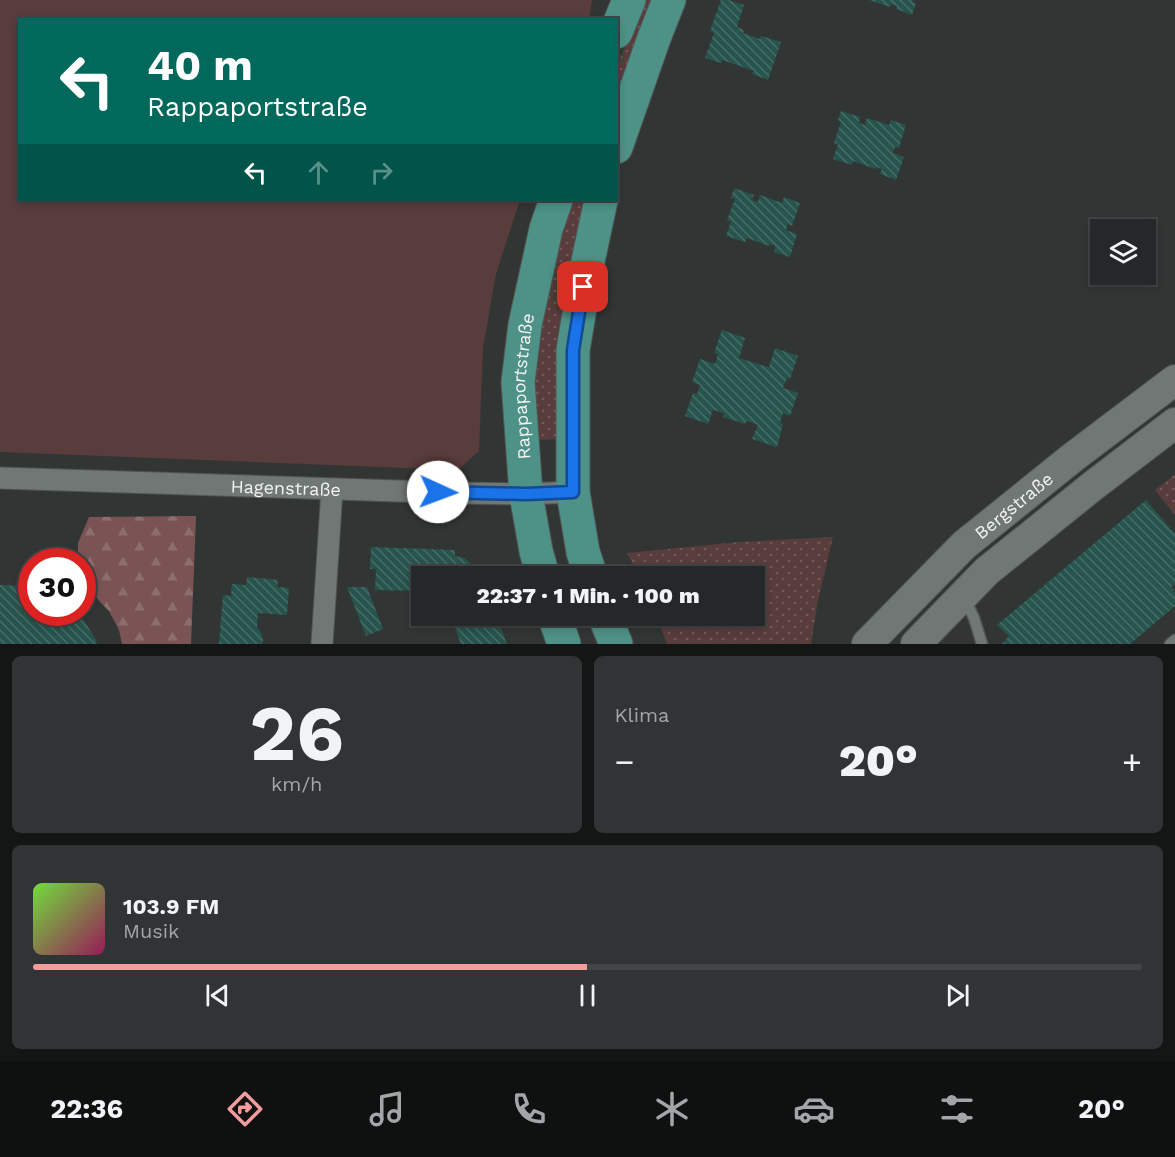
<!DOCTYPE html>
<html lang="de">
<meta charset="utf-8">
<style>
:root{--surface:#252828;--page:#313434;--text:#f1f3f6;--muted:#a3a6a8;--line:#424445;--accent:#f59b9d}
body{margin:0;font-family:"Work Sans",sans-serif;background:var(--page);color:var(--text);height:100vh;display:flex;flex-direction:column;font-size:22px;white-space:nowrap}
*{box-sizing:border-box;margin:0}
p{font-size:20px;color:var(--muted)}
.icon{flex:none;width:33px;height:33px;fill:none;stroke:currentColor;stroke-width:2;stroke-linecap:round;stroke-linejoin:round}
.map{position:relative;height:644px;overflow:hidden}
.sheet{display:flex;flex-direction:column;gap:12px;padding:12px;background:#141616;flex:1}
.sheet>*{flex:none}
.banner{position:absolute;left:18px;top:18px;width:600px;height:183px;border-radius:0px;box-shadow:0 3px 9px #0003,0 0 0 2px var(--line);background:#00695c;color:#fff;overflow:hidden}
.buttons{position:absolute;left:1090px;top:219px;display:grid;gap:12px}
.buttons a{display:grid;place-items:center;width:66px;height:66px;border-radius:0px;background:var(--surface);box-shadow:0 3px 9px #0003,0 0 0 2px var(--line);font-size:30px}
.speed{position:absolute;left:18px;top:548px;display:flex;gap:12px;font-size:30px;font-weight:700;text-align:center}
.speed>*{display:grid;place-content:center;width:78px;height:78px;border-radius:50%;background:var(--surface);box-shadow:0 3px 9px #0003,0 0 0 2px var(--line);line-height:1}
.speed .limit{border:9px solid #d22;background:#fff;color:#111}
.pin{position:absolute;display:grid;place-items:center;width:51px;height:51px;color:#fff;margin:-26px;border-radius:12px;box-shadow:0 3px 9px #0006}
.me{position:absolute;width:66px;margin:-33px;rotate:92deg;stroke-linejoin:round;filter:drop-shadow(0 0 4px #0008)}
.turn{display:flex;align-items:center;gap:21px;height:126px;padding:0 30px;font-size:27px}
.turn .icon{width:78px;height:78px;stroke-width:2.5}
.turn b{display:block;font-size:42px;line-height:51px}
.lanes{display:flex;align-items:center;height:57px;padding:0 30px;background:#0003;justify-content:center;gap:30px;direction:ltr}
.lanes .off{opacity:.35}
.big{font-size:45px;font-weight:800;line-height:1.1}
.sheet .card{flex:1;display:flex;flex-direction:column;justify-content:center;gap:9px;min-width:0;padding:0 21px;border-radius:9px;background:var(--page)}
.sheet .dial{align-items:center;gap:0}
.dial b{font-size:78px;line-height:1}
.song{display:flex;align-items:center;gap:18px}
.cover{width:72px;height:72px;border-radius:9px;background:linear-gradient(135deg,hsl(100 70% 55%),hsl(330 70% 35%))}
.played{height:6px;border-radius:3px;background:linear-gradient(90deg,var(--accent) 50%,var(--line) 50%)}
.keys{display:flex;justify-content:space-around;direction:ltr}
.heat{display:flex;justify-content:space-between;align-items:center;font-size:33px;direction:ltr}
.sheet .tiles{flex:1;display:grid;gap:12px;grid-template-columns:1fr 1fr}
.card:last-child{grid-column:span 2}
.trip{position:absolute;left:411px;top:566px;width:354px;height:60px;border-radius:0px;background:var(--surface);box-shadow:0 3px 9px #0003,0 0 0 2px var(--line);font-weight:800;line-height:60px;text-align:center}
.tabs{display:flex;height:96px;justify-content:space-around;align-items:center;background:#0f1010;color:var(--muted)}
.tabs .icon{width:42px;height:42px}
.tabs .active{color:var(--accent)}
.tabs b{font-size:27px;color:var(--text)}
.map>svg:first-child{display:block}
.grass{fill:url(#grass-dots)}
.forest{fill:url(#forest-firs)}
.park{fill:#593c3c}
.building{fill:url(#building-back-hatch)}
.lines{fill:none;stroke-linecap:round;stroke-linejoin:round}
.service-casing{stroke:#515655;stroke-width:13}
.minor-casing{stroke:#515655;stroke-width:23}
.secondary-casing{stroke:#515655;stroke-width:32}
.primary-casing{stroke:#515655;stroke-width:35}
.service{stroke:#717775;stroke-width:10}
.minor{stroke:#717775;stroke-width:21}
.secondary{stroke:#717775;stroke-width:30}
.primary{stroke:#4e9187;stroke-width:33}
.route-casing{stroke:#114b97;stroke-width:15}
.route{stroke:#1a73e8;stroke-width:10}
.labels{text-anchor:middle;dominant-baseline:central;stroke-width:6;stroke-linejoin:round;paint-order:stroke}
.street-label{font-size:18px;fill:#f1f4f3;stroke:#272c2b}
</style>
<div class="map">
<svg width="1175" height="644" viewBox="0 0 1175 644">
<defs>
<pattern id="grass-dots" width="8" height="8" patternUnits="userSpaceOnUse" patternTransform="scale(1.5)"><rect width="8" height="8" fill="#593c3c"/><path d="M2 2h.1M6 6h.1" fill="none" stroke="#715959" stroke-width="1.8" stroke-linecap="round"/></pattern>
<pattern id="forest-firs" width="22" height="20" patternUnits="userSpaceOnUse" patternTransform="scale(1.5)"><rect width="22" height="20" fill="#7a5454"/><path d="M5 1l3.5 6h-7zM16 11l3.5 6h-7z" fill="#8d6d6d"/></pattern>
<pattern id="building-back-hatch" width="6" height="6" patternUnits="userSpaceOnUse" patternTransform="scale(1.5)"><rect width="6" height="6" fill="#27544d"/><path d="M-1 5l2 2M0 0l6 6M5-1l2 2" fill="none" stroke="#476d67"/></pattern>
</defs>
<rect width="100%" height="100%" fill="#313635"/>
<path class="grass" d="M 642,0 L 657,0 L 617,108 L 617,67 Z
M 568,200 L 589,200 L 559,439 L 536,440 L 535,377 L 538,331 Z
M 1175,474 L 1175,515 L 1155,490 Z
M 833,537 L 818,600 L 811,644 L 667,644 L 656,615 L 754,615 L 754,576 L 640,576 L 627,553 L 739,542 Z"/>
<path class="forest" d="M 196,516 L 191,644 L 122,644 L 119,630 L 109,611 L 100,602 L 83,579 L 82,561 L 78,561 L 78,543 L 89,517 Z"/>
<path class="park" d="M 0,0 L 592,0 L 589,20 L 20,20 L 20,200 L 520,200 L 496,274 L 483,348 L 479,451 L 458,470 L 0,452 Z"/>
<path class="building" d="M 721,0 L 729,0 L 744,5 L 737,27 L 744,30 L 743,33 L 760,39 L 761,36 L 781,42 L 768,80 L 752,74 L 754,71 L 722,60 L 721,63 L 705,58 L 714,33 L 710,31 Z
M 869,0 L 913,0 L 912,2 L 916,3 L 912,15 L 896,9 L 897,6 L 891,4 L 890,7 Z
M 841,111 L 860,117 L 859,123 L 865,125 L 867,118 L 889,125 L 891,120 L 906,125 L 899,148 L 895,147 L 893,153 L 904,157 L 896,180 L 880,174 L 882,169 L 876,167 L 875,169 L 853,161 L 852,165 L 833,159 L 838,144 L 834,143 L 841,122 L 838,120 Z
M 734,188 L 754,195 L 752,200 L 758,202 L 760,195 L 782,203 L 784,197 L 800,203 L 792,226 L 788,224 L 786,230 L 797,234 L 790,257 L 774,252 L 775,246 L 769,244 L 769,246 L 747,238 L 745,242 L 726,236 L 731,221 L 727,220 L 735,199 L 731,198 Z
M 722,330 L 745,338 L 739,358 L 761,365 L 769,367 L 775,348 L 798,356 L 790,379 L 787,378 L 783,388 L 798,393 L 790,416 L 783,413 L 780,423 L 783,424 L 777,447 L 752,439 L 758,425 L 747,421 L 745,424 L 723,417 L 724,413 L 713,410 L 708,424 L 685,416 L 693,393 L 697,394 L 700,385 L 692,382 L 700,359 L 715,364 L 718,354 L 714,353 Z
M 1146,500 L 1175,534 L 1175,584 L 1171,587 L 1175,591 L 1175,606 L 1130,644 L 1002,644 L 1009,636 L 997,625 Z
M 371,547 L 455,550 L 455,556 L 464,558 L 470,563 L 473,568 L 485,564 L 488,565 L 492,571 L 492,574 L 490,576 L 422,576 L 422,591 L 375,590 L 376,569 L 370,569 Z
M 247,577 L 278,580 L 277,587 L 289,588 L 287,615 L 258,613 L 257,628 L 259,629 L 262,635 L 263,641 L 262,644 L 219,644 L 223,595 L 231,596 L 232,584 L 246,585 Z
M 0,585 L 32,586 L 32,612 L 77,612 L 80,614 L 96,640 L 97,644 L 0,644 Z
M 347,587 L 367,587 L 383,629 L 366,636 Z
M 450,615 L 496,615 L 507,644 L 461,644 Z"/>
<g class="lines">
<defs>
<path id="service" d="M 964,597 L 974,618 L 982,644
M 1170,644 L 1175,640"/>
<g id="minor">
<path id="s1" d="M 0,478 L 459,493 L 526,494 L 573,492"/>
<path d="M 322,644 L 332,489"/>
</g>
<g id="secondary">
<path id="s2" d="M 867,644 L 964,545 L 1072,458 L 1175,380"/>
<path d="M 916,644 L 987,571 L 1094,485 L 1175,423"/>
</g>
<g id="primary">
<path d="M 616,32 L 629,0"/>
<path d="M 616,147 L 654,38 L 669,0"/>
<path id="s3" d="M 543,576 L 536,551 L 526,494 L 518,382 L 525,325 L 546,229 L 556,200"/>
<path d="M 591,576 L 583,552 L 573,492 L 573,350 L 587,266 L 601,200"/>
<path d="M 554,615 L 564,644"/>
<path d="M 604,615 L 616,644"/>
</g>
</defs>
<use href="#service" class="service-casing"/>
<use href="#minor" class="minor-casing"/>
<use href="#secondary" class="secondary-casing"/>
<use href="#primary" class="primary-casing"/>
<use href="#service" class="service"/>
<use href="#minor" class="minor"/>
<use href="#secondary" class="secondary"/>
<use href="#primary" class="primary"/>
</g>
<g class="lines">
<defs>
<path id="route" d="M 438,492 L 526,494 L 573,492 L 573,350 L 583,287"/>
</defs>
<use href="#route" class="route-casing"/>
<use href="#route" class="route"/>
</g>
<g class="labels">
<g class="street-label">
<text stroke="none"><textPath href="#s3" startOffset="192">Rappaportstraße</textPath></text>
<text stroke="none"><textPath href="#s1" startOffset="286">Hagenstraße</textPath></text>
<text stroke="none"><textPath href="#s2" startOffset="202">Bergstraße</textPath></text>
</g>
</g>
</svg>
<div class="buttons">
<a><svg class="icon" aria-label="layers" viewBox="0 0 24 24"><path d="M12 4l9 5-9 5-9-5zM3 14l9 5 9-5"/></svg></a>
</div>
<div class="speed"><div class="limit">30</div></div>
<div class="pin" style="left:583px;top:287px;background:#d93025"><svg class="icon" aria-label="arrive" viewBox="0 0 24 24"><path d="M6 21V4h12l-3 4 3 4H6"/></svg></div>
<svg class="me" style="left:438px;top:492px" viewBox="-20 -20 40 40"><circle r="19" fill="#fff"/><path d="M0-13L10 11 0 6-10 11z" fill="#1a73e8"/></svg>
<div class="trip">22:37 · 1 Min. · 100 m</div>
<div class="banner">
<div class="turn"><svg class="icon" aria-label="left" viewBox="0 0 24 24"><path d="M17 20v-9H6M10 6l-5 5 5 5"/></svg><div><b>40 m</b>Rappaportstraße</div></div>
<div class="lanes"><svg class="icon" aria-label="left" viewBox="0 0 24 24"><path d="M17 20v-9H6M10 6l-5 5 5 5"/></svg><svg class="icon off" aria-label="ahead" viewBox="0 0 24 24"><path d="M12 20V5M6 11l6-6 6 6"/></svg><svg class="icon off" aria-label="right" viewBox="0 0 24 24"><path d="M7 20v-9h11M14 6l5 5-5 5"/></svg></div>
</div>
</div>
<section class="sheet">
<div class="tiles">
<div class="card dial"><b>26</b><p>km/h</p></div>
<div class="card"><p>Klima</p>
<div class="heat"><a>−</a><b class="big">20°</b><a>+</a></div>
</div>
<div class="card">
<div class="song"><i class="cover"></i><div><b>103.9 FM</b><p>Musik</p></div></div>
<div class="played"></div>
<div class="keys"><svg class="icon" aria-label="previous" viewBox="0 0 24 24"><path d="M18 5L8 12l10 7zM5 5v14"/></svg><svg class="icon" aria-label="pause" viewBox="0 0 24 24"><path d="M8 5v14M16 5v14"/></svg><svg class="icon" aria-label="next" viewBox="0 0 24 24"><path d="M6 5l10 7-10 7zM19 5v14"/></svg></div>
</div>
</div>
</section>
<nav class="tabs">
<b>22:36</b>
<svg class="icon active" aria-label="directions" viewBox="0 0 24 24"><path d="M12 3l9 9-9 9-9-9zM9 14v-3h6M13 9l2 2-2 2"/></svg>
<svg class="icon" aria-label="music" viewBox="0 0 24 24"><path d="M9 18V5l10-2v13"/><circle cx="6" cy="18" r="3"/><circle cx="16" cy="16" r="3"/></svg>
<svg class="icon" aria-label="phone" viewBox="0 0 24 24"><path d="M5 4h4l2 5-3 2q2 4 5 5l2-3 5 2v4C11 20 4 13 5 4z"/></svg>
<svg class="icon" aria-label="climate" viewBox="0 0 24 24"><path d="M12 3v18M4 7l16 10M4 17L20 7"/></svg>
<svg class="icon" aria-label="car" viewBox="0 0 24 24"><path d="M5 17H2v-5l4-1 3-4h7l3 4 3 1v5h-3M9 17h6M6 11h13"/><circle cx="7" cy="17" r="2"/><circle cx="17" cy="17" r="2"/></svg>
<svg class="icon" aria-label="filters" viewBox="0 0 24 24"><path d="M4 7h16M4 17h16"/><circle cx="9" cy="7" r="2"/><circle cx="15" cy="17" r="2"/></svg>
<b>20°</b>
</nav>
